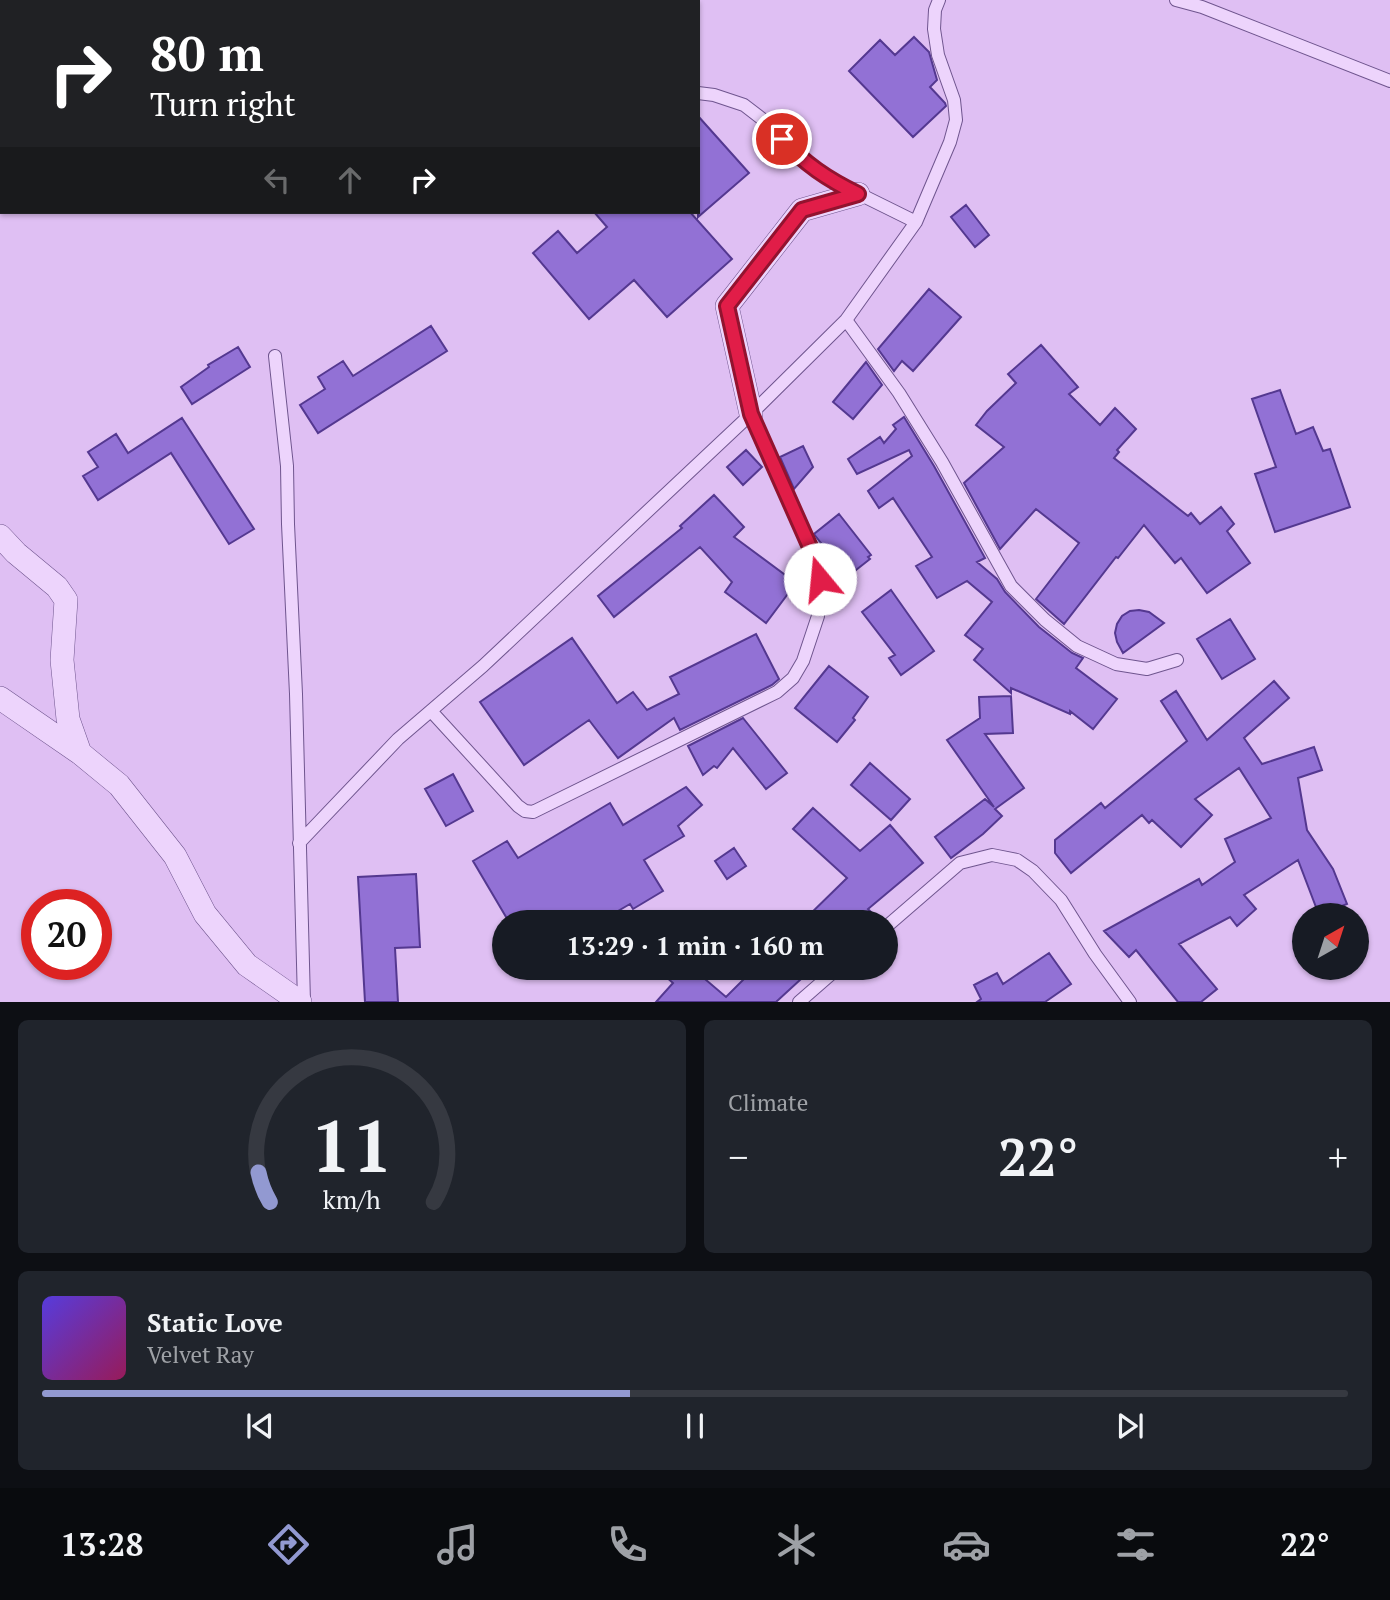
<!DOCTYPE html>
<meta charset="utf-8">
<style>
:root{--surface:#171b24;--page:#20242c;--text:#f1f3f6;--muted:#9ea1a6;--line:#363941;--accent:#9299d1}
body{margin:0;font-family:"PT Serif",serif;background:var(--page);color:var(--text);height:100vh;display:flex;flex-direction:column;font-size:26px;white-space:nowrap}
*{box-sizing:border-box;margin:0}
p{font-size:23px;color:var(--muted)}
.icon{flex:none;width:38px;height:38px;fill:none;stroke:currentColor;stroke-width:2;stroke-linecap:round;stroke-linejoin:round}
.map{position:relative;height:1002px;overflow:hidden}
.panel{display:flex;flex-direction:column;gap:18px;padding:18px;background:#0d0f14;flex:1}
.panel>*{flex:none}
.banner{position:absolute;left:0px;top:0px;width:700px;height:214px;box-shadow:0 2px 5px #0004;background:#202124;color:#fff;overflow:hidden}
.needle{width:46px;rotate:39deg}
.buttons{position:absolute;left:1292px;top:903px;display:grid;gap:14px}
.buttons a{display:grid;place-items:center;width:77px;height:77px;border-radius:50%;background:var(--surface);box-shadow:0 2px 5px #0004;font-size:35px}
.speed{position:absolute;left:21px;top:889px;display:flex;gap:14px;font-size:35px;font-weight:700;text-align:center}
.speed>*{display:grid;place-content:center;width:91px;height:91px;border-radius:50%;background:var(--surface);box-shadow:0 2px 5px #0004;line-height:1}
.speed .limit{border:10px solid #d22;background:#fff;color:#111}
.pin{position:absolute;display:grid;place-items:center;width:60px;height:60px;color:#fff;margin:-30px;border:4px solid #fff;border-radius:50%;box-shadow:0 2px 7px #0007}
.me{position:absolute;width:77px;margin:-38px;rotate:343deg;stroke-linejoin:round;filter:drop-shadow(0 0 5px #0008)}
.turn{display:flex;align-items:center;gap:24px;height:147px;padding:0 35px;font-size:32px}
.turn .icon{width:91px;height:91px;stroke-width:2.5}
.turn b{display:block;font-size:49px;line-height:60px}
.lanes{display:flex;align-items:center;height:66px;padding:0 35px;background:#0003;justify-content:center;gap:35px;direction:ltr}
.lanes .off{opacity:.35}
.big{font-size:52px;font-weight:700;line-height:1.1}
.panel .widget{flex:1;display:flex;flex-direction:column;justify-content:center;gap:10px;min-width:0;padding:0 24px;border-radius:10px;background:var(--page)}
.panel .dial{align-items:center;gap:0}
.dial svg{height:182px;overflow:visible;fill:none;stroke:var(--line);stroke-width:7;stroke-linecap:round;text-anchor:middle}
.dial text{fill:var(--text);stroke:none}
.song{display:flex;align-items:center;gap:21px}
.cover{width:84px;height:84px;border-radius:10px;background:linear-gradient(135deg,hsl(250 70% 55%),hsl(330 70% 35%))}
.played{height:7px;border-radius:4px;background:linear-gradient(90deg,var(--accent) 45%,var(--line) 45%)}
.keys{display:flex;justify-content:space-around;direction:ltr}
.heat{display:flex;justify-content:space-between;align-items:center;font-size:38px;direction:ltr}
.panel .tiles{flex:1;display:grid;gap:18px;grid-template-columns:1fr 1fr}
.widget:last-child{grid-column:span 2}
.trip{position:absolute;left:492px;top:910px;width:406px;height:70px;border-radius:35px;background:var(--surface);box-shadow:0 2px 5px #0004;font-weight:700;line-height:70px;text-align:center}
.tabs{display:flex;height:112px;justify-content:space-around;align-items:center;background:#090b0e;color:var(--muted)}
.tabs .icon{width:49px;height:49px}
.tabs .active{color:var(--accent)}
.tabs b{font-size:32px;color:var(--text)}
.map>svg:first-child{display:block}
.building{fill:#9271d5;stroke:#543890;stroke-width:2}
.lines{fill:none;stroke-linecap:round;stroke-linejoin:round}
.service-casing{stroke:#6f558e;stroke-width:14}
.minor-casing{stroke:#6f558e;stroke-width:24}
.service{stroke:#edd4fc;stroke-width:12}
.minor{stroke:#edd4fc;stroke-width:23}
.route-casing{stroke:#92132f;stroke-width:18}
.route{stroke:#e11d48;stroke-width:12}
</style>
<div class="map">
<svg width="1390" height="1002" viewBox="0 0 1390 1002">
<rect width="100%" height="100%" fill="#dfbff3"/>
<path class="building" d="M 914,37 L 929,52 L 937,80 L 930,87 L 945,103 L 946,106 L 913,137 L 849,71 L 880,40 L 895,55 Z
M 698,116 L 749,173 L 698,217 Z
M 966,205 L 989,235 L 975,247 L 951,217 Z
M 594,212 L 690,212 L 732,259 L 667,317 L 634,280 L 589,319 L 533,253 L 558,231 L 577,253 L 607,227 Z
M 929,289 L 961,317 L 913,371 L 902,361 L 894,371 L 878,349 Z
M 431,326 L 447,351 L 318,433 L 300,405 L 325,389 L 318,377 L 343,361 L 353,376 Z
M 1041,345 L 1078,387 L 1069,394 L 1100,425 L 1115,408 L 1136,429 L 1117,450 L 1119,452 L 1114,458 L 1188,516 L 1191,513 L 1200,524 L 1221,507 L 1234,524 L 1227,531 L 1250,563 L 1207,593 L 1181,558 L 1175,563 L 1144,525 L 1118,558 L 1116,557 L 1064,624 L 1036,599 L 1079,543 L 1036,509 L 1000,549 L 964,483 L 1004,447 L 976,425 L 987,411 L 1016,383 L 1008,374 Z
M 238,347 L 250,367 L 192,404 L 181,387 L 209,367 L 208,365 Z
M 866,362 L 882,385 L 853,419 L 833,402 Z
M 1280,390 L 1296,434 L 1313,427 L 1323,451 L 1330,449 L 1350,507 L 1275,532 L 1255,474 L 1276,467 L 1252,399 Z
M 904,417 L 934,466 L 985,558 L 977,562 L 997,579 L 1005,592 L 1039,627 L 1072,653 L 1083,658 L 1076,668 L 1117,699 L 1093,729 L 1070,711 L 1070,714 L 1011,688 L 1011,693 L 974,660 L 983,649 L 965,635 L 992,602 L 967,581 L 937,598 L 916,566 L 932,557 L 893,498 L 879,508 L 868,491 L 912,456 L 909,450 L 857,474 L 848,459 L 880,437 L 884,443 L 896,429 L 893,425 Z
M 182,418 L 254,529 L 229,544 L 171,453 L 98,500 L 83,476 L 98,467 L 88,452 L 116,434 L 128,453 Z
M 803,446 L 813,467 L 794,489 L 780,457 Z
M 746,450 L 762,467 L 743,485 L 727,467 Z
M 714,495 L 744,527 L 734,537 L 796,583 L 766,623 L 725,592 L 732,582 L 700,547 L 614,617 L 598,596 L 682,528 L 680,526 Z
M 839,514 L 871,555 L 868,557 L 870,559 L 847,577 L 814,534 Z
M 891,590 L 934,651 L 901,675 L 889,658 L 895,655 L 862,612 Z
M 1139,610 L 1149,612 L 1164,623 L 1123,653 L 1117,642 L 1115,633 L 1117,624 L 1122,616 L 1130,611 Z
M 1230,619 L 1255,659 L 1222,679 L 1197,639 Z
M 756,634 L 779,679 L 772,685 L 680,730 L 674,718 L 618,758 L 589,720 L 524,765 L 480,702 L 572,638 L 617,703 L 633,692 L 647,710 L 679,694 L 670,677 Z
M 829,666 L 868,697 L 853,718 L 855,720 L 837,742 L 795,708 Z
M 1274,681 L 1289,698 L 1244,738 L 1262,764 L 1314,747 L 1322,770 L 1298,778 L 1307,830 L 1333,869 L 1347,904 L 1319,915 L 1298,860 L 1244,895 L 1256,909 L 1237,926 L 1230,917 L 1179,944 L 1217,989 L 1201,1002 L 1178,1002 L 1136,950 L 1129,957 L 1104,931 L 1199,879 L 1202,885 L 1235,862 L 1225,839 L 1271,818 L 1239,768 L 1195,799 L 1212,815 L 1181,847 L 1152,820 L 1149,823 L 1142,815 L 1071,873 L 1055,853 L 1055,840 L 1101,803 L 1105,808 L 1187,741 L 1161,701 L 1176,691 L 1207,740 Z
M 1011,696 L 1013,733 L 985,734 L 1024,788 L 995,809 L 1002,816 L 983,834 L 951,858 L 935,837 L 985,799 L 994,807 L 947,740 L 980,718 L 979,697 Z
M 743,718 L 787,773 L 766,789 L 733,748 L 717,768 L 714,766 L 703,775 L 688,746 Z
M 870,763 L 910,799 L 891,820 L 851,785 Z
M 453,774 L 473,811 L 446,826 L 425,789 Z
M 686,787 L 702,805 L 678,826 L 684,836 L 644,860 L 663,891 L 633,909 L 630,904 L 599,922 L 509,922 L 473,861 L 507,841 L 518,858 L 610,803 L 623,825 Z
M 813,808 L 860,851 L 890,825 L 923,863 L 868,909 L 872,913 L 863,922 L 802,922 L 847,878 L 793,829 Z
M 734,848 L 746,866 L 727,879 L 715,861 Z
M 416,874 L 420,947 L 395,948 L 398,1002 L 365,1002 L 358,877 Z
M 1049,953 L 1071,984 L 1045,1002 L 977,1002 L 981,999 L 974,985 L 997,973 L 1003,984 Z
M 656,968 L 692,968 L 726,997 L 755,968 L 813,968 L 776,1002 L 656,1002 L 673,983 Z"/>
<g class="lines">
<defs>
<path id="service" d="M 205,0 L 207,2
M 1176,0 L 1202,7 L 1390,81
M 698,93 L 714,95 L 744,105 L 766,122 L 799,157 L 829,179 L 916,222
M 846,320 L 899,393 L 942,462 L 1011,586 L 1045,620 L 1077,646 L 1116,664 L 1147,669 L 1177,660
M 275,356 L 287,466 L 288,524 L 296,694 L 304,1002
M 431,711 L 518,806 L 525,811 L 533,812 L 777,692 L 793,678 L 803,661 L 818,616 L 820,579 L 810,547 L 751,414
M 299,843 L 398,739 L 483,666 L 751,414 L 846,320 L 916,222 L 950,142 L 956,120 L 954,100 L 938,55 L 934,29 L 935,10 L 939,0
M 886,927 L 960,863 L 992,855 L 1017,860 L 1033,871 L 1061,900 L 1095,954 L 1130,1002
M 799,1002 L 838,968"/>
<path id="minor" d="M 751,414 L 727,306 L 802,210 L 858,194
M 0,536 L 16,553 L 57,587 L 66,600 L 62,660 L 68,719 L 80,753 L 119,785 L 175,856 L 205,914 L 247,965 L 300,1002
M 0,698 L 80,753"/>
</defs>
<use href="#service" class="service-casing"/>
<use href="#minor" class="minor-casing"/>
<use href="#service" class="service"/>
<use href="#minor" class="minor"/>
</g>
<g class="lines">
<defs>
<path id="route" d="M 782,139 C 805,164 827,179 858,194 L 802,210 L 727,306 L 751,414 L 810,547 L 820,579"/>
</defs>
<use href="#route" class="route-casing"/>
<use href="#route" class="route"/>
</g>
</svg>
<div class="buttons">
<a><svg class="needle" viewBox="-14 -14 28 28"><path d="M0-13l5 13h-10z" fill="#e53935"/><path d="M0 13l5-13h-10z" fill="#9ea1a6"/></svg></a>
</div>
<div class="speed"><div class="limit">20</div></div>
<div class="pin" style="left:782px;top:139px;background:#d93025"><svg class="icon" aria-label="arrive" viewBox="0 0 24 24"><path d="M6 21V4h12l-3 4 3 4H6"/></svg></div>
<svg class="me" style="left:820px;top:579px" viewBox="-20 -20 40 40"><circle r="19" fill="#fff"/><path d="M0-13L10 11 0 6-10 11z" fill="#e11d48"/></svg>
<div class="trip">13:29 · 1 min · 160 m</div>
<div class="banner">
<div class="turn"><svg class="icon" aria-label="right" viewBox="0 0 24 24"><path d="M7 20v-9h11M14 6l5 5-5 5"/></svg><div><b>80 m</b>Turn right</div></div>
<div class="lanes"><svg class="icon off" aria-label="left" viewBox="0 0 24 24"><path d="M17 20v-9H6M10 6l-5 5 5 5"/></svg><svg class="icon off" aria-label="ahead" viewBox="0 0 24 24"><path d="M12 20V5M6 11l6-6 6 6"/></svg><svg class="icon" aria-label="right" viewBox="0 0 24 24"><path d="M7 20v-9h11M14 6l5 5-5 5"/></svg></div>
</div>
</div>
<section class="panel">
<div class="tiles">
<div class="widget dial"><svg viewBox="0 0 100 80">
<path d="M14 69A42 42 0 1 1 86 69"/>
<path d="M14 69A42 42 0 0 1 9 56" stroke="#9299d1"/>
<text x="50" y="56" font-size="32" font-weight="700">11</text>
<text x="50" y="72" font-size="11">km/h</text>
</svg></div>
<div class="widget"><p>Climate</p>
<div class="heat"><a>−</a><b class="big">22°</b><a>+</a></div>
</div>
<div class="widget">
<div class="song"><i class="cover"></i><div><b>Static Love</b><p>Velvet Ray</p></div></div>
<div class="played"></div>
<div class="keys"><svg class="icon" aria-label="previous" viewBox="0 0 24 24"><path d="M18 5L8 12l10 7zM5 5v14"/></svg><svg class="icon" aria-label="pause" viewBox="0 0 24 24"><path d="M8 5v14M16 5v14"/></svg><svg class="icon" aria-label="next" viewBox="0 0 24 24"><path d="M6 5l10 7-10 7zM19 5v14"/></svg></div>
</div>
</div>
</section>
<nav class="tabs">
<b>13:28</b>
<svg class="icon active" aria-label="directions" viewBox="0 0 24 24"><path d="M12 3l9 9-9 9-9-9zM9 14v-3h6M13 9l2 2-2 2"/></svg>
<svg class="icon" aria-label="music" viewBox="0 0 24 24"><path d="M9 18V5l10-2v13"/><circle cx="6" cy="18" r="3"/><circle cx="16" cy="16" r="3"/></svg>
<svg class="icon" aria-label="phone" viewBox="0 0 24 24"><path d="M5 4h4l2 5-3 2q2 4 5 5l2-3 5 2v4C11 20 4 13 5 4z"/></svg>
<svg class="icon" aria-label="climate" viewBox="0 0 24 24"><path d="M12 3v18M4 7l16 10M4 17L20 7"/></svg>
<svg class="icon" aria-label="car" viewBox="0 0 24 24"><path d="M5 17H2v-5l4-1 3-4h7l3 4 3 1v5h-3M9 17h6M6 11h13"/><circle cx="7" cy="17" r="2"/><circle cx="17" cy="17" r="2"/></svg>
<svg class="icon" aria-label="filters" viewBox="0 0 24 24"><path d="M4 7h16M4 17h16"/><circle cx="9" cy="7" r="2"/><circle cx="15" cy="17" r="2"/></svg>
<b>22°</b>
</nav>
